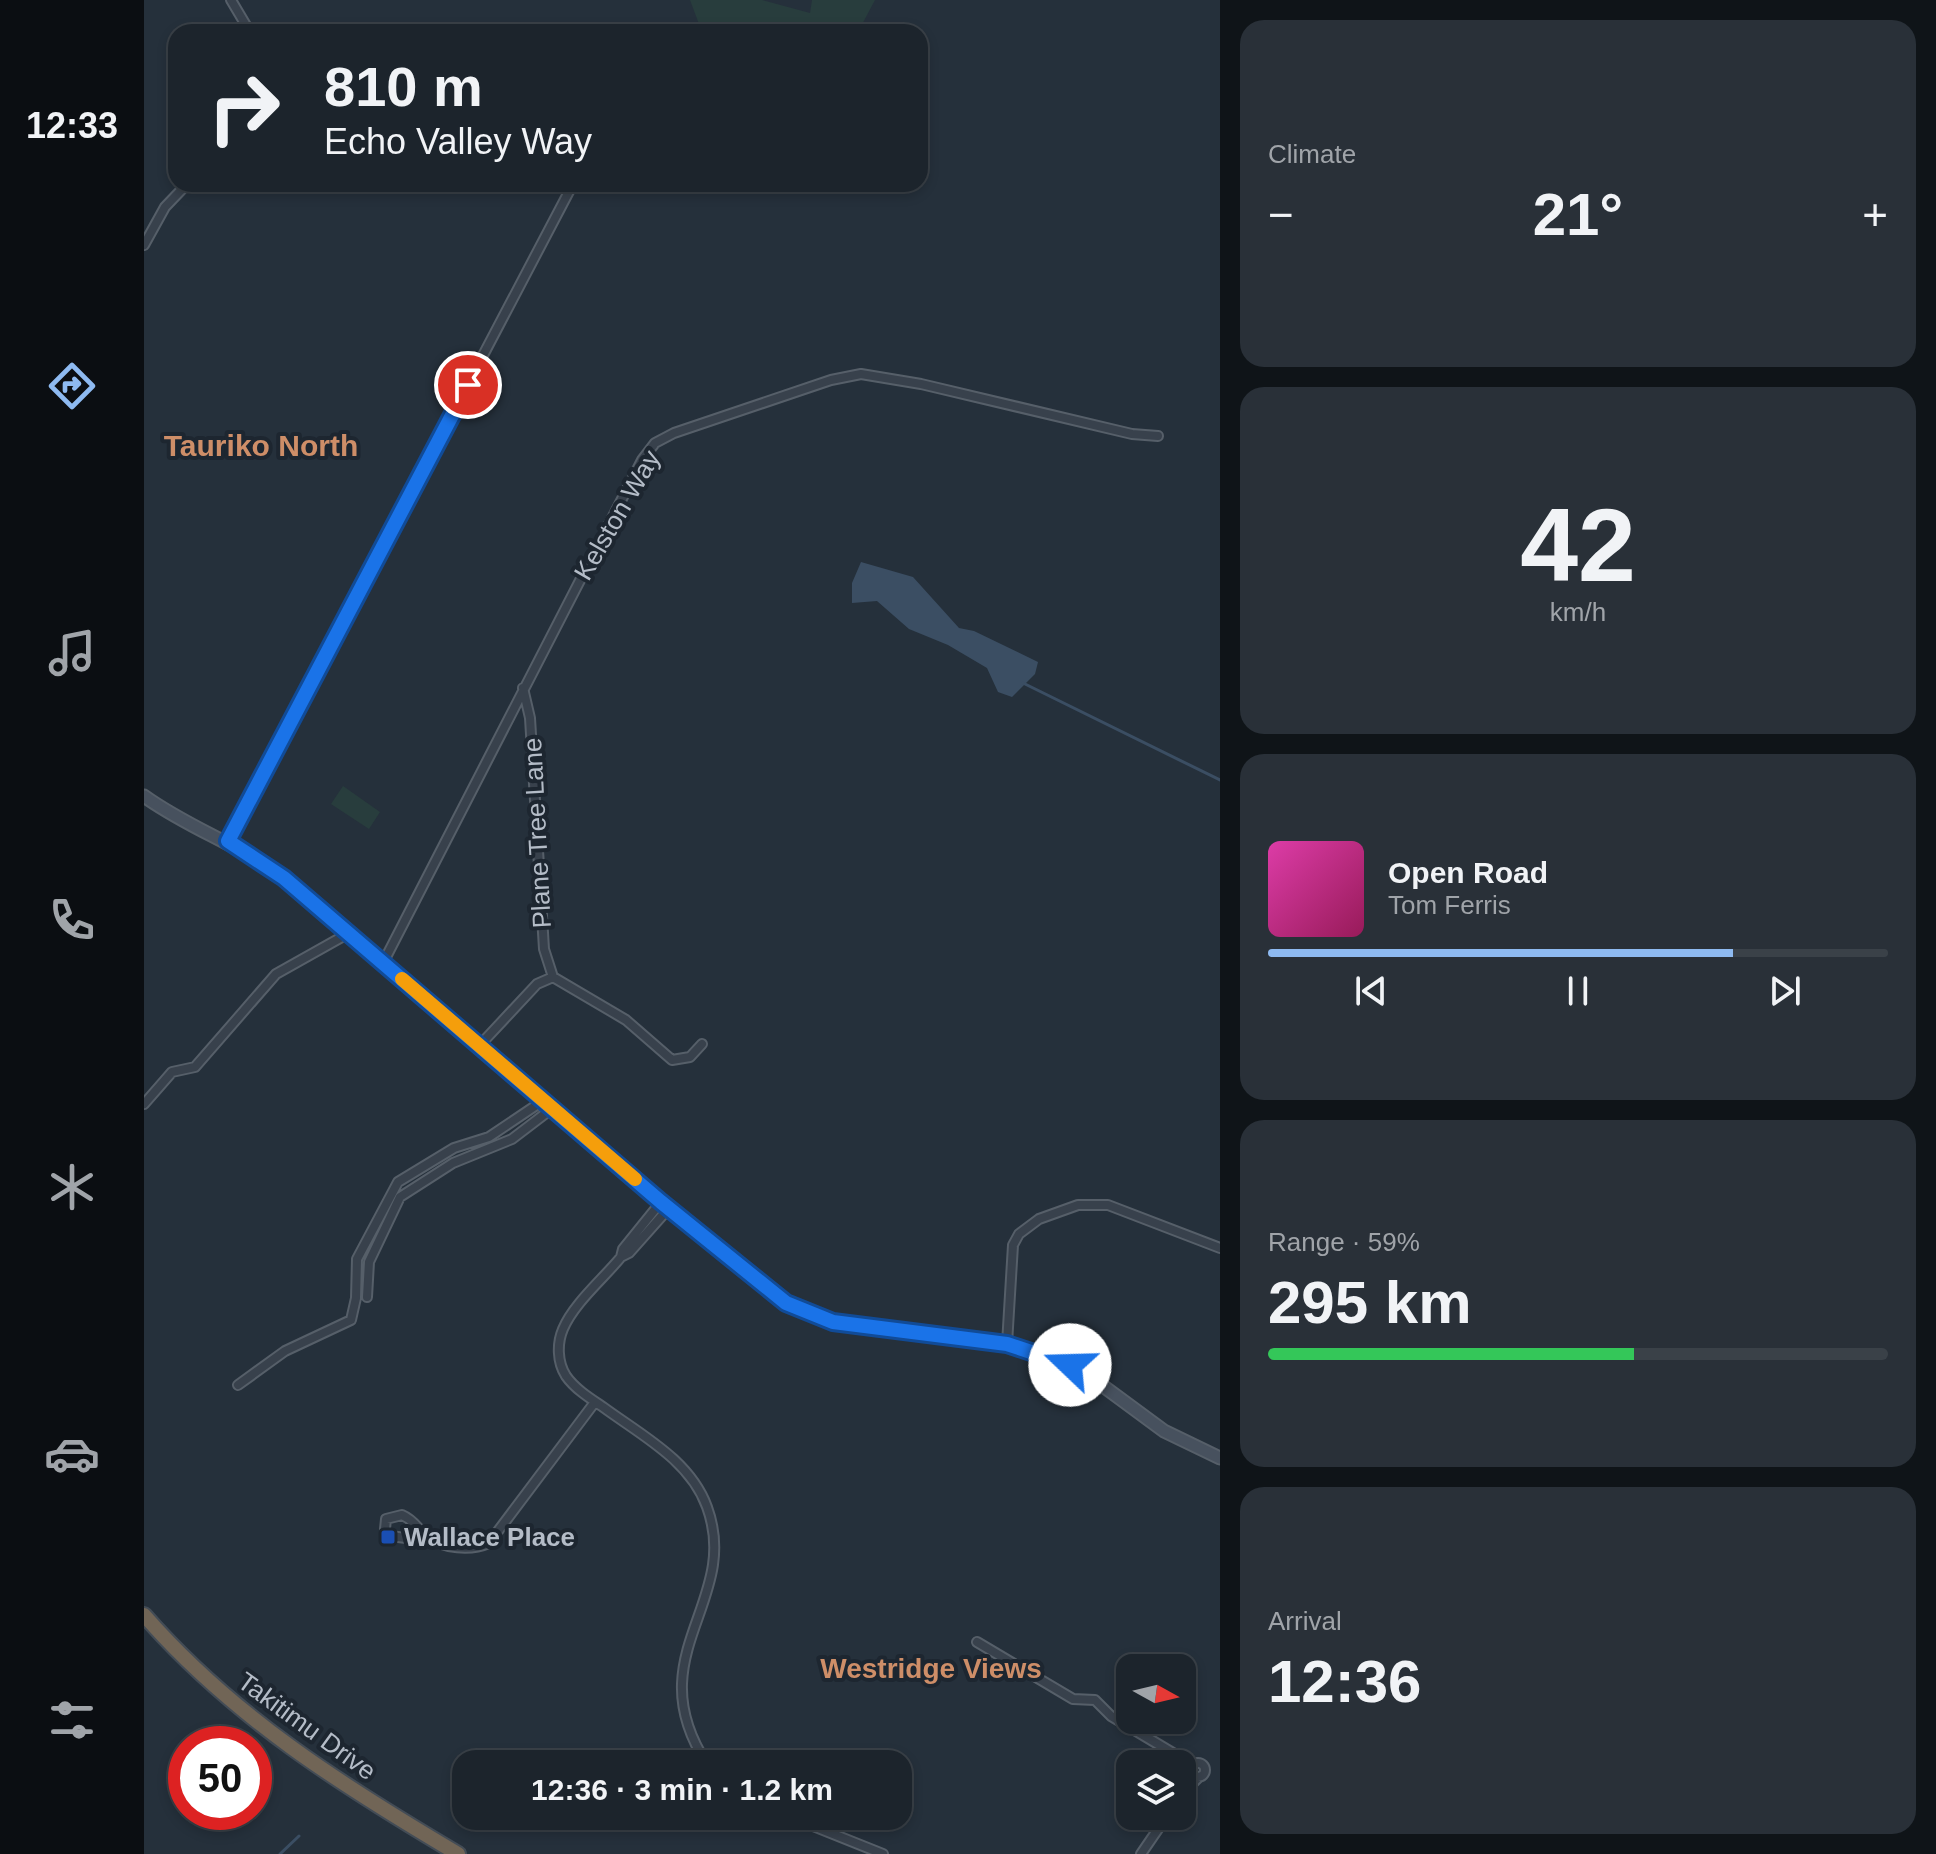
<!DOCTYPE html>
<meta charset="utf-8">
<style>
:root{--surface:#1c242c;--page:#293038;--text:#f1f3f6;--muted:#a0a4a9;--line:#3a4148;--accent:#8ebaf1}
body{margin:0;font-family:Arial,sans-serif;background:var(--page);color:var(--text);height:100vh;display:flex;flex-direction:column;font-size:30px;white-space:nowrap}
*{box-sizing:border-box;margin:0}
p{font-size:26px;color:var(--muted)}
.icon{flex:none;width:44px;height:44px;fill:none;stroke:currentColor;stroke-width:2;stroke-linecap:round;stroke-linejoin:round}
.map{position:relative;flex:1;overflow:hidden}
.sheet{display:flex;flex-direction:column;gap:20px;padding:20px;background:#0f1418;width:716px}
.sheet>*{flex:none}
.hud{position:absolute;left:24px;top:24px;width:760px;height:168px;border-radius:24px;box-shadow:0 4px 12px #0003,0 0 0 2px var(--line);background:#1c242c;color:var(--text);overflow:hidden}
.needle{width:52px;rotate:98deg}
.buttons{position:absolute;left:972px;top:1654px;display:grid;gap:16px}
.buttons a{display:grid;place-items:center;width:80px;height:80px;border-radius:16px;background:var(--surface);box-shadow:0 4px 12px #0003,0 0 0 2px var(--line);font-size:40px}
.speed{position:absolute;left:24px;top:1726px;display:flex;gap:16px;font-size:40px;font-weight:700;text-align:center}
.speed>*{display:grid;place-content:center;width:104px;height:104px;border-radius:50%;background:var(--surface);box-shadow:0 4px 12px #0003,0 0 0 2px var(--line);line-height:1}
.speed .limit{border:12px solid #d22;background:#fff;color:#111}
.pin{position:absolute;display:grid;place-items:center;width:68px;height:68px;color:#fff;margin:-34px;border:4px solid #fff;border-radius:50%;box-shadow:0 2px 8px #0007}
.me{position:absolute;width:88px;margin:-44px;rotate:291deg;stroke-linejoin:round;filter:drop-shadow(0 0 6px #0008)}
.turn{display:flex;align-items:center;gap:28px;height:168px;padding:0 24px;font-size:36px}
.turn .icon{width:104px;height:104px;stroke-width:2.5}
.turn b{display:block;font-size:56px;line-height:68px}
.big{font-size:60px;font-weight:700;line-height:1.1}
.sheet .card{flex:1;display:flex;flex-direction:column;justify-content:center;gap:12px;min-width:0;padding:0 28px;border-radius:24px;background:var(--page)}
.sheet .dial{align-items:center;gap:0}
.dial b{font-size:104px;line-height:1}
.song{display:flex;align-items:center;gap:24px}
.cover{width:96px;height:96px;border-radius:12px;background:linear-gradient(135deg,hsl(320 70% 55%),hsl(330 70% 35%))}
.played{height:8px;border-radius:4px;background:linear-gradient(90deg,var(--accent) 75%,var(--line) 75%)}
.keys{display:flex;justify-content:space-around;direction:ltr}
.heat{display:flex;justify-content:space-between;align-items:center;font-size:44px;direction:ltr}
.charge{height:12px;border-radius:6px;background:linear-gradient(90deg,#34c759 59%,var(--line) 0)}
.trip{position:absolute;left:308px;top:1750px;width:460px;height:80px;border-radius:24px;background:var(--surface);box-shadow:0 4px 12px #0003,0 0 0 2px var(--line);font-weight:700;line-height:80px;text-align:center}
main{display:flex;flex:1;min-height:0}
.dock{display:flex;flex-direction:column;width:144px;justify-content:space-around;align-items:center;background:#0b0e12;color:var(--muted)}
.dock .icon{width:56px;height:56px}
.dock .selected{color:var(--accent)}
.dock b{font-size:36px;color:var(--text)}
.map>svg:first-child{display:block}
.green{fill:#283d3d}
.water{fill:#3b4e63}
.lines{fill:none;stroke-linecap:round;stroke-linejoin:round}
.stream{stroke:#3b4e63;stroke-width:3}
.street-casing{stroke:#565f69;stroke-width:12}
.secondary-casing{stroke:#565f69;stroke-width:15}
.highway-casing{stroke:#434c56;stroke-width:18}
.street{stroke:#38414c;stroke-width:8}
.secondary{stroke:#47515e;stroke-width:11}
.highway{stroke:#716556;stroke-width:14}
.route-casing{stroke:#114b97;stroke-width:20}
.route{stroke:#1a73e8;stroke-width:14}
.slow{stroke:#f59e0b;stroke-width:14}
.transit-dot{fill:#1a4fb4;stroke:#1d2630;stroke-width:3}
.labels{text-anchor:middle;dominant-baseline:central;stroke-width:8;stroke-linejoin:round;paint-order:stroke}
.street-label{font-size:26px;fill:#b4bcc7;stroke:#1d2630}
.poi-label{font-size:26px;font-weight:bold;fill:#b4bcc7;stroke:#1d2630;text-anchor:start}
.neighbourhood-label{font-size:28px;font-weight:bold;fill:#ce8e68;stroke:#1d2630}
.quarter-label{font-size:30px;font-weight:bold;fill:#ce8e68;stroke:#1d2630}
</style>
<main>
<nav class="dock">
<b>12:33</b>
<svg class="icon selected" aria-label="directions" viewBox="0 0 24 24"><path d="M12 3l9 9-9 9-9-9zM9 14v-3h6M13 9l2 2-2 2"/></svg>
<svg class="icon" aria-label="music" viewBox="0 0 24 24"><path d="M9 18V5l10-2v13"/><circle cx="6" cy="18" r="3"/><circle cx="16" cy="16" r="3"/></svg>
<svg class="icon" aria-label="phone" viewBox="0 0 24 24"><path d="M5 4h4l2 5-3 2q2 4 5 5l2-3 5 2v4C11 20 4 13 5 4z"/></svg>
<svg class="icon" aria-label="climate" viewBox="0 0 24 24"><path d="M12 3v18M4 7l16 10M4 17L20 7"/></svg>
<svg class="icon" aria-label="car" viewBox="0 0 24 24"><path d="M5 17H2v-5l4-1 3-4h7l3 4 3 1v5h-3M9 17h6M6 11h13"/><circle cx="7" cy="17" r="2"/><circle cx="17" cy="17" r="2"/></svg>
<svg class="icon" aria-label="filters" viewBox="0 0 24 24"><path d="M4 7h16M4 17h16"/><circle cx="9" cy="7" r="2"/><circle cx="15" cy="17" r="2"/></svg>
</nav>
<div class="map">
<svg width="1076" height="1854" viewBox="0 0 1076 1854">
<rect width="100%" height="100%" fill="#25303b"/>
<path class="green" d="M 546,0 L 618,0 L 666,13 L 668,0 L 731,0 L 714,32 L 558,32 Z
M 199,786 L 236,812 L 225,829 L 187,804 Z"/>
<path class="water" d="M 717,562 L 769,577 L 815,628 L 830,631 L 894,662 L 891,674 L 868,697 L 854,692 L 843,668 L 804,645 L 765,629 L 733,601 L 708,603 L 708,583 Z"/>
<g class="lines">
<path class="stream" d="M 879,683 L 1076,780
M 136,1854 L 155,1836"/>
<defs>
<path id="street" d="M 87,0 L 106,32
M 0,245 L 21,207 L 43,184
M 379,688 L 386,718 L 400,949 L 409,977
M 84,841 L 429,184
M 239,963 L 498,460 L 511,443 L 530,433 L 687,380 L 717,374 L 777,384 L 988,434 L 1014,436
M 336,1045 L 393,984 L 409,977 L 482,1020 L 528,1060 L 546,1057 L 558,1044
M 0,1104 L 28,1072 L 51,1067 L 132,974 L 205,933
M 517,1202 L 479,1249 L 477,1257 C 459,1279 430,1303 419,1329 C 413,1343 413,1362 422,1376 C 431,1389 447,1399 459,1407 C 497,1435 546,1460 563,1507 C 598,1602 492,1655 563,1764
M 477,1257 L 485,1253 L 525,1208
M 223,1297 L 225,1262 L 256,1197 L 309,1163 L 368,1139 L 410,1107
M 863,1344 L 869,1245 L 875,1234 L 895,1219 L 934,1205 L 964,1205 L 1076,1248
M 94,1385 L 141,1351 L 207,1320 L 212,1298 L 213,1259 L 254,1182 L 310,1148 L 345,1137 L 400,1100
M 280,1535 L 270,1539 L 246,1536 L 241,1529 L 242,1519 L 258,1515 C 270,1520 273,1528 282,1536 C 299,1549 327,1551 345,1543 L 451,1402
M 833,1642 L 929,1699 L 951,1700 L 967,1716 L 1049,1765
M1047 1770a7 7 0 1 1 14 0a7 7 0 1 1-14 0Z
M 1038,1791 L 1047,1771
M 1038,1794 L 1055,1777
M 644,1816 L 739,1854
M 997,1854 L 1023,1816"/>
<path id="secondary" d="M 0,796 C 44,828 96,845 140,878 L 517,1202 L 642,1303 L 689,1322 L 863,1344 L 898,1354 L 940,1372 L 1020,1431 L 1076,1458"/>
<path id="highway" d="M 0,1615 C 89,1717 199,1786 314,1854"/>
</defs>
<use href="#street" class="street-casing"/>
<use href="#secondary" class="secondary-casing"/>
<use href="#highway" class="highway-casing"/>
<use href="#street" class="street"/>
<use href="#secondary" class="secondary"/>
<use href="#highway" class="highway"/>
</g>
<g class="lines">
<defs>
<path id="route" d="M 324,385 L 84,841 L 140,878 L 517,1202 L 642,1303 L 689,1322 L 863,1344 L 926,1365"/>
</defs>
<use href="#route" class="route-casing"/>
<use href="#route" class="route"/>
<path class="slow" d="M 258,979 L 491,1179"/>
</g>
<rect class="transit-dot" x="236" y="1529" width="16" height="16" rx="4"/>
<g class="labels">
<g class="street-label">
<text transform="translate(473 515) rotate(-60)">Kelston Way</text>
<text transform="translate(393 833) rotate(-93)">Plane Tree Lane</text>
<text transform="translate(163 1726) rotate(36)">Takitimu Drive</text>
</g>
<g class="poi-label">
<text x="260" y="1537">Wallace Place</text>
</g>
<g class="neighbourhood-label">
<text x="787" y="1668">Westridge Views</text>
</g>
<g class="quarter-label">
<text x="117" y="445">Tauriko North</text>
</g>
</g>
</svg>
<div class="buttons">
<a><svg class="needle" viewBox="-14 -14 28 28"><path d="M0-13l5 13h-10z" fill="#e53935"/><path d="M0 13l5-13h-10z" fill="#a0a4a9"/></svg></a>
<a><svg class="icon" aria-label="layers" viewBox="0 0 24 24"><path d="M12 4l9 5-9 5-9-5zM3 14l9 5 9-5"/></svg></a>
</div>
<div class="speed"><div class="limit">50</div></div>
<div class="pin" style="left:324px;top:385px;background:#d93025"><svg class="icon" aria-label="arrive" viewBox="0 0 24 24"><path d="M6 21V4h12l-3 4 3 4H6"/></svg></div>
<svg class="me" style="left:926px;top:1365px" viewBox="-20 -20 40 40"><circle r="19" fill="#fff"/><path d="M0-13L10 11 0 6-10 11z" fill="#1a73e8"/></svg>
<div class="trip">12:36 · 3 min · 1.2 km</div>
<div class="hud">
<div class="turn"><svg class="icon" aria-label="right" viewBox="0 0 24 24"><path d="M7 20v-9h11M14 6l5 5-5 5"/></svg><div><b>810 m</b>Echo Valley Way</div></div>
</div>
</div>
<section class="sheet">
<div class="card"><p>Climate</p>
<div class="heat"><a>−</a><b class="big">21°</b><a>+</a></div>
</div>
<div class="card dial"><b>42</b><p>km/h</p></div>
<div class="card">
<div class="song"><i class="cover"></i><div><b>Open Road</b><p>Tom Ferris</p></div></div>
<div class="played"></div>
<div class="keys"><svg class="icon" aria-label="previous" viewBox="0 0 24 24"><path d="M18 5L8 12l10 7zM5 5v14"/></svg><svg class="icon" aria-label="pause" viewBox="0 0 24 24"><path d="M8 5v14M16 5v14"/></svg><svg class="icon" aria-label="next" viewBox="0 0 24 24"><path d="M6 5l10 7-10 7zM19 5v14"/></svg></div>
</div>
<div class="card"><p>Range · 59%</p><b class="big">295 km</b><div class="charge"></div></div>
<div class="card"><p>Arrival</p><b class="big">12:36</b></div>
</section>
</main>
